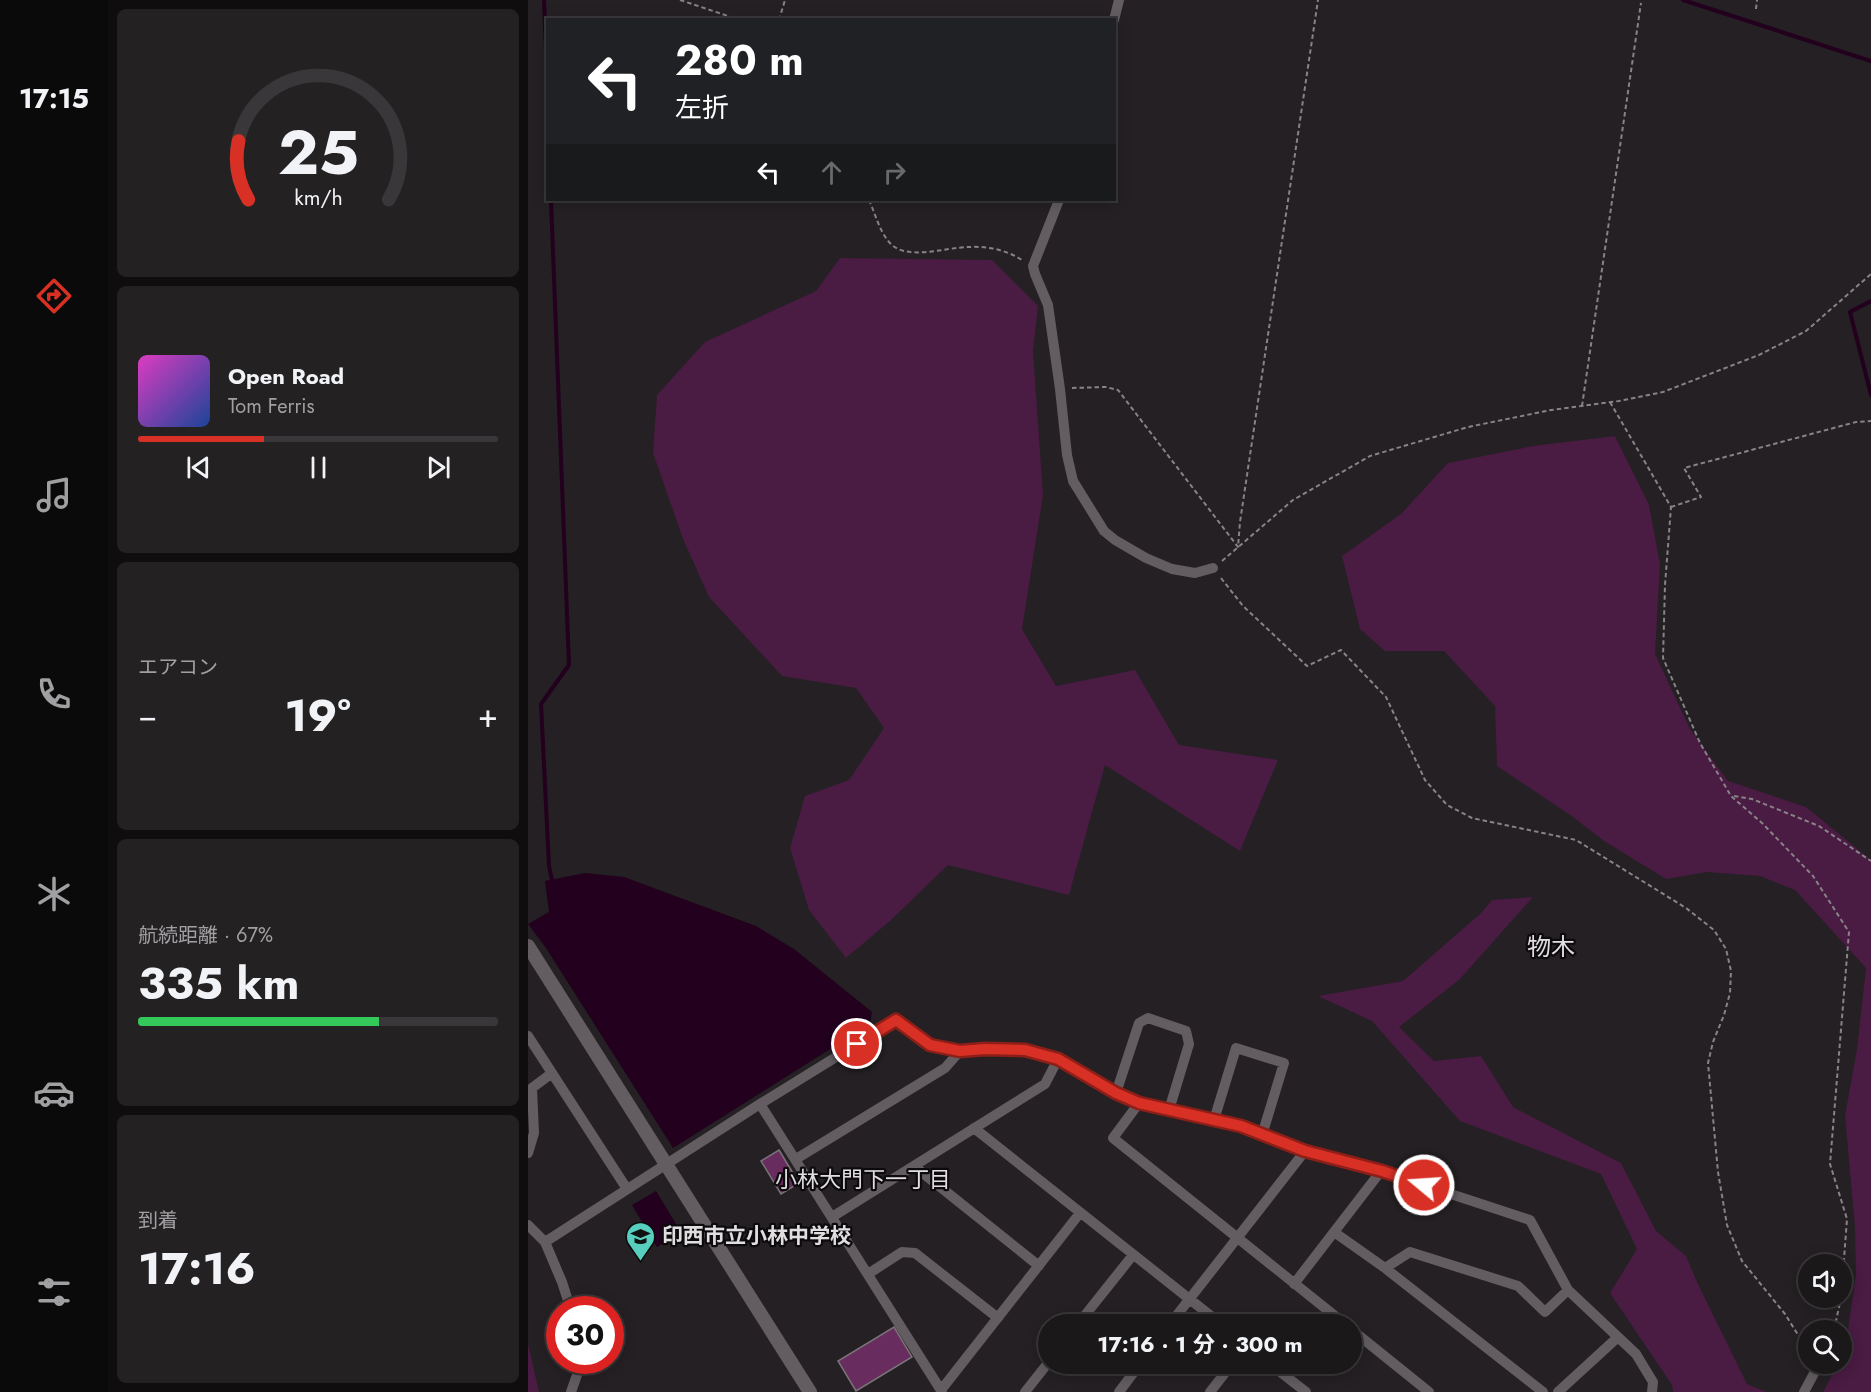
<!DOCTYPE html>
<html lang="ja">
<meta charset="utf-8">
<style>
:root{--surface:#1b181a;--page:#242123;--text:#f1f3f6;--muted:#a0a0a2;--line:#393739;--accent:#d93025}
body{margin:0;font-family:Jost,"Noto Sans JP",sans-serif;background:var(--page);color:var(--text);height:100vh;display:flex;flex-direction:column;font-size:22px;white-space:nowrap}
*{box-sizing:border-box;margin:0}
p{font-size:20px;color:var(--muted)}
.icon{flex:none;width:33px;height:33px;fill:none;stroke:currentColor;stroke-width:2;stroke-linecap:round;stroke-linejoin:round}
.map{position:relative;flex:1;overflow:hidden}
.panel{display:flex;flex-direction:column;gap:9px;padding:9px;background:#0f0d0e;width:420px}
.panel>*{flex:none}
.hud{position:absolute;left:18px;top:18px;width:570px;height:183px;border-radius:0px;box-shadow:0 3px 15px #0003,0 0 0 2px var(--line);background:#202124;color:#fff;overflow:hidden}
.fabs{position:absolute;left:1270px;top:1254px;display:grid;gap:12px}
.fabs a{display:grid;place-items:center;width:54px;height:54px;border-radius:50%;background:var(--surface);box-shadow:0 3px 15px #0003,0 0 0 2px var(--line);font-size:30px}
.speed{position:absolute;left:18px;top:1296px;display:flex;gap:12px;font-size:30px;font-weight:700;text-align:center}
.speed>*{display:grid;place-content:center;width:78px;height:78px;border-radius:50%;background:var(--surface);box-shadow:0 3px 15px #0003,0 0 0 2px var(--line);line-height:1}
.speed .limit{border:9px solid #d22;background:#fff;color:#111}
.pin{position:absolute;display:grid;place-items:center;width:51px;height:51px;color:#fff;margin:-26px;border:3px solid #fff;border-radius:50%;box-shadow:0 2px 6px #0007}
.me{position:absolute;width:66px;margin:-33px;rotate:288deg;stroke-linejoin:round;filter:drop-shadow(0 0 4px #0008)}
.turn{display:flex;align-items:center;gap:21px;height:126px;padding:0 30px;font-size:27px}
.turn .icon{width:78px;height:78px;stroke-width:2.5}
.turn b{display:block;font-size:42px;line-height:51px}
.lanes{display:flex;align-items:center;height:57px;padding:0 30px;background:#0003;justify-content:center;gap:30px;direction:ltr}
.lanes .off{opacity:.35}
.big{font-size:45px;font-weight:700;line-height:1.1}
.panel .tile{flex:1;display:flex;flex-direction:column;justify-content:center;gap:9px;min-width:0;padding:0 21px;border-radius:9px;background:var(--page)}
.panel .dial{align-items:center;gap:0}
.dial svg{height:156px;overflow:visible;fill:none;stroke:var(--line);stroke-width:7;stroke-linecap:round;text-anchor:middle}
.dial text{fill:var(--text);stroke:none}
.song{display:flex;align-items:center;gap:18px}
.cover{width:72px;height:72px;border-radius:9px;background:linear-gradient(135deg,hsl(310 70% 55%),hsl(220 70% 35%))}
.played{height:6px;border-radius:3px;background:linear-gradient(90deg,var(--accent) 35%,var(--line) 35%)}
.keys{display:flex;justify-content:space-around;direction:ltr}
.heat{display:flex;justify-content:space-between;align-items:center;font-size:33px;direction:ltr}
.charge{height:9px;border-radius:4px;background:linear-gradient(90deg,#34c759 67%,var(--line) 0)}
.trip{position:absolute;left:510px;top:1314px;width:324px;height:60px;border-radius:30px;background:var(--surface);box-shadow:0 3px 15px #0003,0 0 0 2px var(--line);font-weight:700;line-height:60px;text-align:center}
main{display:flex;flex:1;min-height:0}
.dock{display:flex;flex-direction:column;width:108px;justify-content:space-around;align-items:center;background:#0b0a0a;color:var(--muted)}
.dock .icon{width:42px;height:42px}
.dock .active{color:var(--accent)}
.dock b{font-size:27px;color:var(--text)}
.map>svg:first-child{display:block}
.green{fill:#4a1b43}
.water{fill:#22001e}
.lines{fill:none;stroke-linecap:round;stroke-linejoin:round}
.stream{stroke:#22001e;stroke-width:4}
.building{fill:#682d5e;stroke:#797478;stroke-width:1.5}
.path{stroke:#878386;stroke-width:2;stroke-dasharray:4.5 3;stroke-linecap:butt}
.minor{stroke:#635d61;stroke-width:10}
.tertiary{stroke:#635d61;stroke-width:14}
.route-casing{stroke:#8d1f18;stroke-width:15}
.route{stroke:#d93025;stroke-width:10}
.labels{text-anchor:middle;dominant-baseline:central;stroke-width:4.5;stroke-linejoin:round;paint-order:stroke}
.poi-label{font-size:21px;font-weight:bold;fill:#e1dee0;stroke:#0c0a0c;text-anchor:start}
.neighbourhood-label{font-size:22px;fill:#e1dee0;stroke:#0c0a0c}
.quarter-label{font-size:24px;fill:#e1dee0;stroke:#0c0a0c}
</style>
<main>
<nav class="dock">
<b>17:15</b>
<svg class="icon active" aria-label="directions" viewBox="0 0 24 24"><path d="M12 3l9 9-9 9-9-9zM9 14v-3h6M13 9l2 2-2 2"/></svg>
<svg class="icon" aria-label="music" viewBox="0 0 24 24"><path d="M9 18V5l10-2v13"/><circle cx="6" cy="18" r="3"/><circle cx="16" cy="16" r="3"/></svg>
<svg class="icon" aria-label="phone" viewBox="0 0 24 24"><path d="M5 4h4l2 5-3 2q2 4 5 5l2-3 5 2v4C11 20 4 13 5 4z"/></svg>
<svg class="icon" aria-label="climate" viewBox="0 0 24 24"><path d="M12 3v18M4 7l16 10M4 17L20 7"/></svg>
<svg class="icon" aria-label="car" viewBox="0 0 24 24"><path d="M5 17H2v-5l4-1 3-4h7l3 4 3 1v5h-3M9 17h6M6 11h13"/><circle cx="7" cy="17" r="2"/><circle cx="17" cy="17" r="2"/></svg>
<svg class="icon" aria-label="filters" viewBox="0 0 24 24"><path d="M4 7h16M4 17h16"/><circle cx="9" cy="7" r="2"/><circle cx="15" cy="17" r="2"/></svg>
</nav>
<section class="panel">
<div class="tile dial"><svg viewBox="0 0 100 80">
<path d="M14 69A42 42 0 1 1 86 69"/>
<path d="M14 69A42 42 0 0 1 9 39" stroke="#d93025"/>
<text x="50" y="56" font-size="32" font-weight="700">25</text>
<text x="50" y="72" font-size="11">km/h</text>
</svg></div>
<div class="tile">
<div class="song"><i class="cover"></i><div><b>Open Road</b><p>Tom Ferris</p></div></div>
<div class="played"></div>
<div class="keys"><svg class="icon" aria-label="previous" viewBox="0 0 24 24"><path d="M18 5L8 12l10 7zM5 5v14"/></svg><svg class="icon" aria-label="pause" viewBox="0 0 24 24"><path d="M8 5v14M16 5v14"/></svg><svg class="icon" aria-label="next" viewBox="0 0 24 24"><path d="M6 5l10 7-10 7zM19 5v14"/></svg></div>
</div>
<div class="tile"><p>エアコン</p>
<div class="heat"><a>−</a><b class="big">19°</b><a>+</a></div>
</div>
<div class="tile"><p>航続距離 · 67%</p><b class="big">335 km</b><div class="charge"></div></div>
<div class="tile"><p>到着</p><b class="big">17:16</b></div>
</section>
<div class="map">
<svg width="1343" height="1392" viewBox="0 0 1343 1392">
<rect width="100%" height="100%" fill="#242023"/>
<path class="green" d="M 312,258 L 464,260 L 510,306 L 505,351 L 515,495 L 494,629 L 528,686 L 607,670 L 651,745 L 750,760 L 712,851 L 577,765 L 541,895 L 420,865 L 362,921 L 318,958 L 281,910 L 262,848 L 277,796 L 321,780 L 356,728 L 328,688 L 254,676 L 181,597 L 155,539 L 125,453 L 129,395 L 177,342 L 288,291 Z
M 1087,436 L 1121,505 L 1132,564 L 1127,654 L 1162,729 L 1200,781 L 1278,807 L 1343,860 L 1343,1392 L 1295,1392 L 1310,1364 L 1314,1364 L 1314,1355 L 1317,1350 L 1328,1275 L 1327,1227 L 1317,1116 L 1329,1049 L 1338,968 L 1267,890 L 1232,876 L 1179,872 L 1138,879 L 1076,841 L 1045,817 L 969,766 L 967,706 L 916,651 L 857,651 L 832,629 L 814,556 L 873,514 L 920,463 L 1005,446 Z
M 1005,897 L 931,980 L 871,1027 L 906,1061 L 953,1056 L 985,1107 L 1093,1163 L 1128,1231 L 1158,1256 L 1169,1282 L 1219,1384 L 1238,1392 L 1145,1392 L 1144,1385 L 1082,1293 L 1109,1249 L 1073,1174 L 932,1121 L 844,1021 L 790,996 L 875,981 L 952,914 L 964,900 Z
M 0,1342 L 0,1344 L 11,1392 L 0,1392 Z"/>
<path class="water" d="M 57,873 L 96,877 L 228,926 L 266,949 L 344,1012 L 342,1024 L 145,1148 L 18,948 L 0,924 L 21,912 L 17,881 Z
M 128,1191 L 153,1232 L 129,1247 L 104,1205 Z"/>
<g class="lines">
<path class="stream" d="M 16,0 L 20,99
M 1155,0 L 1343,61
M 23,200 L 41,665 L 13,704 L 21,866 L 24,880
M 1343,301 L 1322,312 L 1343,395"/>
</g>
<path class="building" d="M 251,1150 L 271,1183 L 253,1194 L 233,1161 Z
M 366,1327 L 384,1357 L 328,1391 L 310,1361 Z"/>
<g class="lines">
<path class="path" d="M 152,0 L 212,20
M 1228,9 L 1229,0
M 251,20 L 257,0
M 341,200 C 347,213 351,230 361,242 C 377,262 418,247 441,247 C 459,246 479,250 494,260
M 544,388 L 578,387 L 590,390 L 710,547 L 712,522 L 790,0
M 1082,402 L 1143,507 L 1137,585 L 1135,658 L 1172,743 L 1203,796 L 1234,823 L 1285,876 L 1321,932 L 1302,1164 L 1319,1219 L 1314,1286
M 1054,406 L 1113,3
M 1143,507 L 1173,497 L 1156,468 L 1328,422 L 1343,421
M 694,561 L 765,500 L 842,456 L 940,427 L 1023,410 L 1091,401 L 1135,392 L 1231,355 L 1278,331 L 1343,274
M 693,578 L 715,606 L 779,666 L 813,650 L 858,697 L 897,780 L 919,805 L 944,818 L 1048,840 L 1158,908 L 1186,930 L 1198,949 L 1203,971 L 1202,993 L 1196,1015 L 1185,1042 L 1180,1063 L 1190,1172 L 1199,1225 L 1214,1261 L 1257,1314 L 1272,1338 L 1277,1366
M 1206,796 L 1224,799 L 1291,826 L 1343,861
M 1306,1330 L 1313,1298"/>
<path class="minor" d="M 586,20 L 591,0
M 531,200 L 505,266 L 507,274 L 520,305 L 532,389 L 539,455 L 545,481 L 576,531 L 587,540 L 618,558 L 644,569 L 667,573 L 685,568
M 0,1036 L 99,1189
M 588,1093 L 611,1023 L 620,1018 L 658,1031 L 661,1044 L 641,1110
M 611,1103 L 585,1138 L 817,1324
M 232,1104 L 414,1392
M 686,1120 L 708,1048 L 756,1063 L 734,1135
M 446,1128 L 693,1324
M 0,1153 L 6,1133 L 4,1088 L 24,1073
M 268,1159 L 417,1068 L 432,1051
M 386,1166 L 511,1266
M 304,1217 L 517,1084 L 530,1059
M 0,1225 L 17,1242
M 806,1232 L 857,1268 L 1015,1392
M 857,1268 L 882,1252 L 990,1286 L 1017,1312 L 1040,1290
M 340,1274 L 374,1252 L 387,1253 L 470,1318
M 766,1284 L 853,1171
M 43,1310 L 34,1282 L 17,1242 L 232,1104 L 368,1020 L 402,1045 L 432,1051 L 457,1049 L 497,1051 L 530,1059 L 588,1093 L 611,1103 L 713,1126 L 777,1151 L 853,1171 L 1002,1220 L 1040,1290 L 1108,1354 L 1125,1382 L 1124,1392
M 550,1324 L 605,1255
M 642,1324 L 777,1151
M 824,1330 L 901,1392
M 742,1364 L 778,1392
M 413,1390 L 552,1213
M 43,1392 L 49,1375 L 49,1360
M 497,1392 L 520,1363
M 591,1392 L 612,1364
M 682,1392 L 704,1364
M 1030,1392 L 1090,1337
M 1276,1392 L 1291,1364"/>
<path class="tertiary" d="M 0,946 L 282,1392"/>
</g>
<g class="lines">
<defs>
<path id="route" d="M 329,1044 L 368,1020 L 402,1045 L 432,1051 L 457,1049 L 497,1050 L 530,1059 L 588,1093 L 611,1103 L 713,1126 L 777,1151 L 854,1171 L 896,1185"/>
</defs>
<use href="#route" class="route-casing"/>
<use href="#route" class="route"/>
</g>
<defs>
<symbol id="school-pin" viewBox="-11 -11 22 30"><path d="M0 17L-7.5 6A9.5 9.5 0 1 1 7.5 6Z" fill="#58cebf" stroke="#0c0a0c"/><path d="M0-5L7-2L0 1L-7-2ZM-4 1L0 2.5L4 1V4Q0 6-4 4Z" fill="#111"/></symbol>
</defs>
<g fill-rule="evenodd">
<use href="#school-pin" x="96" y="1220" width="33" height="45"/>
</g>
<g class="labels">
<g class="poi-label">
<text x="134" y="1236">印西市立小林中学校</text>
</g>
<g class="neighbourhood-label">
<text x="335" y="1179">小林大門下一丁目</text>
</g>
<g class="quarter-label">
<text x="1023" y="946">物木</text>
</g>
</g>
</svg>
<div class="fabs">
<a><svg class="icon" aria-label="sound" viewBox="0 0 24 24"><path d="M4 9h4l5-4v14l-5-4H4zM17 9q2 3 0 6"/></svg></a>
<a><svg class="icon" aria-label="search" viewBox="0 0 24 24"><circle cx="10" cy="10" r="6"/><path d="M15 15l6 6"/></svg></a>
</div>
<div class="speed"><div class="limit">30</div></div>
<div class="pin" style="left:329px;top:1044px;background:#d93025"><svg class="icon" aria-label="arrive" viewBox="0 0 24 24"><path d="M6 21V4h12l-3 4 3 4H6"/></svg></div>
<svg class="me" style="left:896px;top:1185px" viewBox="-20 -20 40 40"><circle r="17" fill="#d93025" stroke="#fff" stroke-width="3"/><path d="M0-11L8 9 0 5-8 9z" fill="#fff"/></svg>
<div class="trip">17:16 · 1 分 · 300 m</div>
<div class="hud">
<div class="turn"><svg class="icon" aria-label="left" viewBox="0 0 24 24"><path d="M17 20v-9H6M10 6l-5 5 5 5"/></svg><div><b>280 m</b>左折</div></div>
<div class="lanes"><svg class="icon" aria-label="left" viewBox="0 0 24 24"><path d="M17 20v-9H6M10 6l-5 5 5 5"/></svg><svg class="icon off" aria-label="ahead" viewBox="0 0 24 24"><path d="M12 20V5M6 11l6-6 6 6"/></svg><svg class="icon off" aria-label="right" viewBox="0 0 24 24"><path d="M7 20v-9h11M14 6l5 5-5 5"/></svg></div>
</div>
</div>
</main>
